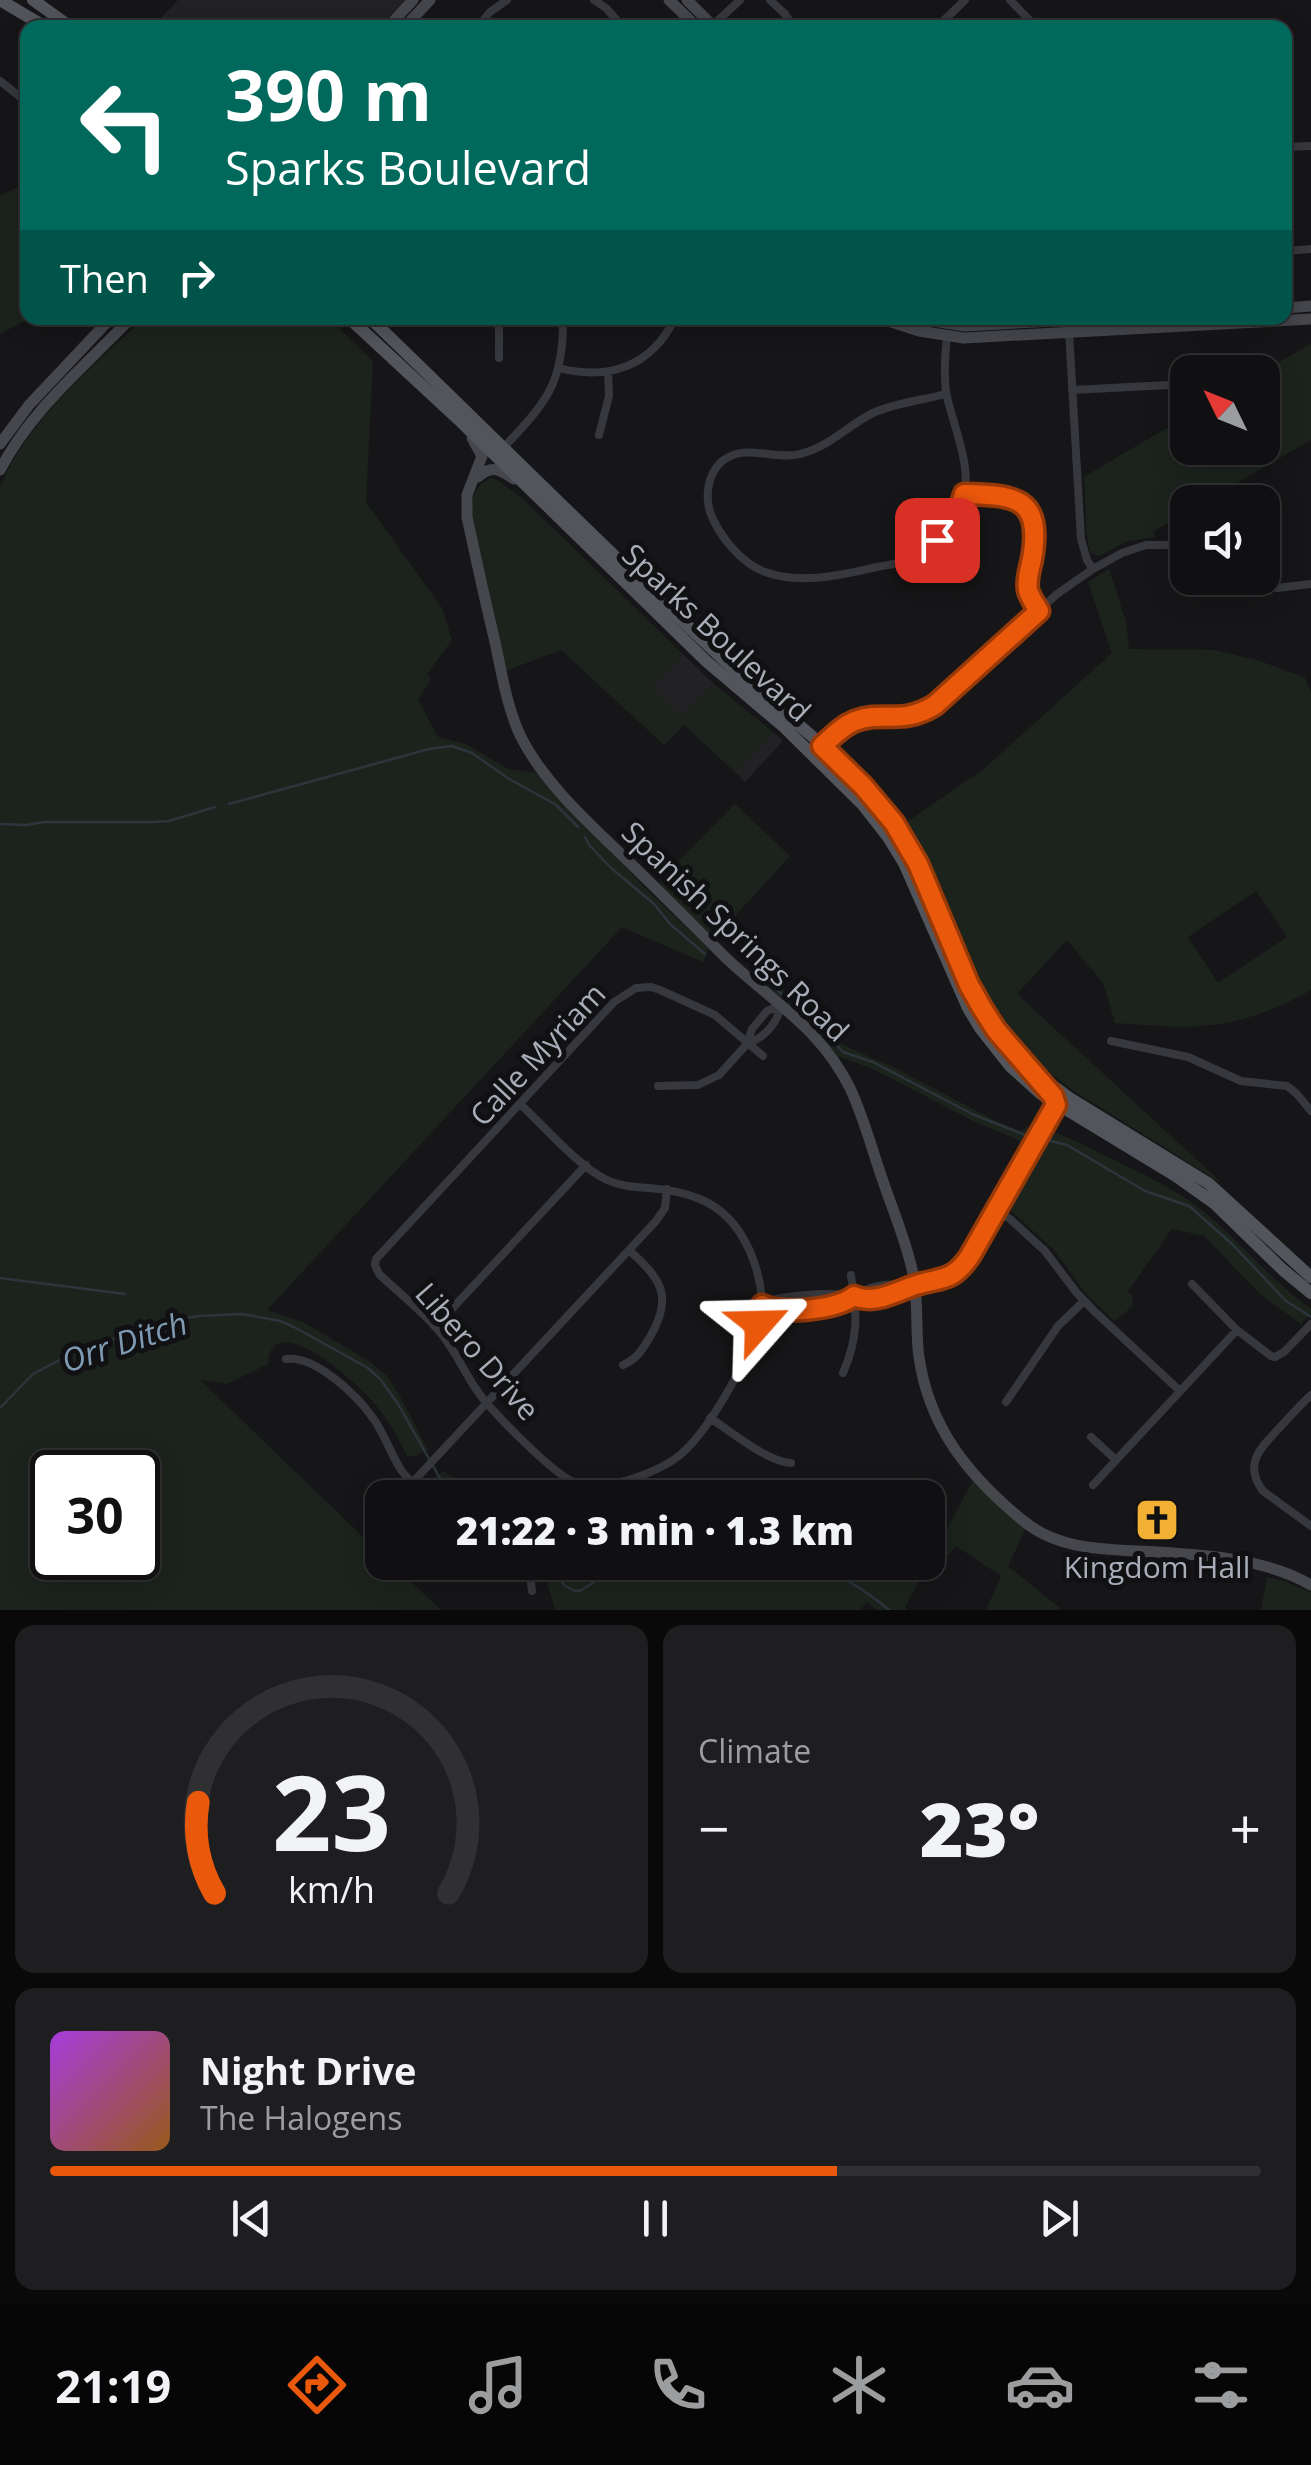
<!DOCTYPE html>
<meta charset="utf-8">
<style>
:root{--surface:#101012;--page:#1e1e20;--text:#f1f3f6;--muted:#9c9d9f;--line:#303032;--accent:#ea580c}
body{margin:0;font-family:"Open Sans",sans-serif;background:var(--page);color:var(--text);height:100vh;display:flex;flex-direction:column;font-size:38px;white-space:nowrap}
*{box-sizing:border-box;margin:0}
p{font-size:32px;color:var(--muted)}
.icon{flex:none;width:55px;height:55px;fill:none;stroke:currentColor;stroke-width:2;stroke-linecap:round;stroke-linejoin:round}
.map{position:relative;height:1610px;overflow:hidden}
.side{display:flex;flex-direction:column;gap:15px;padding:15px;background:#09090a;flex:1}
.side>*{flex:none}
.hud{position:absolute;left:20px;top:20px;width:1272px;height:305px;border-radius:20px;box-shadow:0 5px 25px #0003,0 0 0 2px var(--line);background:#00695c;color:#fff;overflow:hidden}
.needle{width:65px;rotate:313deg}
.controls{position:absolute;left:1170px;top:355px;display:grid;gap:20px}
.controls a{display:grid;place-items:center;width:110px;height:110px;border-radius:20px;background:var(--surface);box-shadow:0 5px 25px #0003,0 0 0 2px var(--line);font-size:50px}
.speed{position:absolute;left:30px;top:1450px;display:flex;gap:20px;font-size:50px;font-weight:700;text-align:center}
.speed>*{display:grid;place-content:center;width:130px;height:130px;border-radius:50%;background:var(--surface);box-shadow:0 5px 25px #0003,0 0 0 2px var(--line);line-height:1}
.speed .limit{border:5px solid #111;border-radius:15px;background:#fff;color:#111}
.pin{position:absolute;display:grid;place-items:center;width:85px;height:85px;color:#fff;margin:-42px;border-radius:20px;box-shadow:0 5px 15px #0006}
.me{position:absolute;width:110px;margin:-55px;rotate:65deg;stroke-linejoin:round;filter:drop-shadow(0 0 8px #0008)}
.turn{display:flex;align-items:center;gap:35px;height:210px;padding:0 40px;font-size:45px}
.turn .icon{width:130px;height:130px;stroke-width:2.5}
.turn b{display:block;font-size:70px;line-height:85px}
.then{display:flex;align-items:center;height:95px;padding:0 40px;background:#0003;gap:20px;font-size:38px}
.big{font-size:75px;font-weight:800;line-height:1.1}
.side .tile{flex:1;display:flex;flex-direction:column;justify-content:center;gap:15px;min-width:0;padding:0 35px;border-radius:20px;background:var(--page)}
.side .dial{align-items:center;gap:0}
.dial svg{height:260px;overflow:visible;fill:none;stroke:var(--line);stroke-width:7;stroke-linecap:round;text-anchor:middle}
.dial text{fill:var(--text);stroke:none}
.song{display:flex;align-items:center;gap:30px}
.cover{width:120px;height:120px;border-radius:15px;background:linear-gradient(135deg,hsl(280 70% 55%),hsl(30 70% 35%))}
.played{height:10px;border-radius:5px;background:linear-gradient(90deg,var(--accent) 65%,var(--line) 65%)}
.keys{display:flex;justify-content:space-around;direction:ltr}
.heat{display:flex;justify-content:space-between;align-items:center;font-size:55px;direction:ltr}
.side .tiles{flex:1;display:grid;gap:15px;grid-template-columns:1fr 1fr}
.tile:last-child{grid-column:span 2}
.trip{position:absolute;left:365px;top:1480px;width:580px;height:100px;border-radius:20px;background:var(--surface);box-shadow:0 5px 25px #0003,0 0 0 2px var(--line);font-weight:800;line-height:100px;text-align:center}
.tabs{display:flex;height:160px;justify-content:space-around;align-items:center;background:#060607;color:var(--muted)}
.tabs .icon{width:70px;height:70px}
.tabs .active{color:var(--accent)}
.tabs b{font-size:45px;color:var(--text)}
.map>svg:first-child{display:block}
.built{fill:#222225}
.green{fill:#1c231d;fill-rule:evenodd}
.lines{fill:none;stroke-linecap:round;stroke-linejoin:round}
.stream{stroke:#2c353c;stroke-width:2.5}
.street{stroke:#37383d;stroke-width:8}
.secondary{stroke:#45474d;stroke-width:11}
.primary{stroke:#53555c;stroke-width:12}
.route-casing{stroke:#983908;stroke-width:25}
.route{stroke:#ea580c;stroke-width:18}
.labels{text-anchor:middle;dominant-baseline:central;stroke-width:10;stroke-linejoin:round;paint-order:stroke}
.street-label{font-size:30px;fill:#a8adb8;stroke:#111113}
.poi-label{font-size:30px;fill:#a8adb8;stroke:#111113}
.water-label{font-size:32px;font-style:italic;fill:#7f9bb3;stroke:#111113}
</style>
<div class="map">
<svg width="1311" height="1610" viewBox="0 0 1311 1610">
<rect width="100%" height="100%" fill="#161618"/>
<path class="built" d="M 178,0 L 405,0 L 378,27 L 152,27 Z
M 683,654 L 714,684 L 682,716 L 651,686 Z
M 773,732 L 783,741 L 745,782 L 735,772 Z"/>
<path class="green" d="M 27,182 L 28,318 L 30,318 L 0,334 L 0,196 Z
M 144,318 L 329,318 L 373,361 L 366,502 L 442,608 L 452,640 L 427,674 L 431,679 L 418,700 L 438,737 L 466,744 L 508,769 L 539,773 L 647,890 L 709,949 L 703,962 L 622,927 L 267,1310 L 303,1322 L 369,1361 L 387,1376 L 402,1400 L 428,1450 L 416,1456 L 407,1456 C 398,1437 388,1419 374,1403 C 360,1385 271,1304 268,1364 L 227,1384 L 200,1380 L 382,1555 L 382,1562 L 391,1563 L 441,1610 L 0,1610 L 0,487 C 29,418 91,369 144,318 ZM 52,1472 L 138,1472 L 138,1558 L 52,1558 Z
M 1311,344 L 1311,440 L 1204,502 L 1188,502 L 1187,512 L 1153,532 L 1155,537 L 1125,542 L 1099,556 L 1090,552 L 1087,536 L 1084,477 L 1187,416 L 1188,448 L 1262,448 L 1261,372 Z
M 491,478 L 496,479 L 522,498 L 683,654 L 652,686 L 682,716 L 714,684 L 773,732 L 735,772 L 684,725 L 664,745 L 561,650 L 505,671 L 473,525 C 471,504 470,488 491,478 Z
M 1109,569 L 1126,622 L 1129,649 L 1215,650 L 1260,661 L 1305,678 L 1311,692 L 1311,990 C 1281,1007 1247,1021 1212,1025 C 1181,1029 1147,1025 1115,1023 L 1103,983 L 1067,940 L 1017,994 L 1223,1184 L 1074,1091 C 1034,1063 1004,1029 980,987 L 925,861 L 904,824 L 985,768 L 1112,653 L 1088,582 ZM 1256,891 L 1287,937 L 1218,983 L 1188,937 Z
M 735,804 L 790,856 L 715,938 L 664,890 L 660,883 L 669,871 Z
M 764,976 L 797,1001 L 841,1044 L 895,1068 L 992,1119 L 1021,1131 L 1029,1126 L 1030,1131 L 1022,1144 L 1017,1139 L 975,1122 L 873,1069 L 835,1055 L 806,1020 L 760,984 Z
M 1048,1130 C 1071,1138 1091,1149 1112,1159 C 1145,1175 1178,1190 1207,1214 C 1243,1245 1272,1281 1311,1309 L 1311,1313 L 1301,1324 L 1260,1294 L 1204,1236 L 1172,1229 L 1128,1291 L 1133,1297 L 1132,1307 L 1114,1321 L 1086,1294 L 1054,1250 L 1011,1211 L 1008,1205 Z
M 444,1471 C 458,1484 483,1486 500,1497 L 452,1497 L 431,1485 L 433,1478 Z
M 973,1480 L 1025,1530 L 1008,1566 L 1060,1608 L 1059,1610 L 986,1610 L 1001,1576 L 956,1546 L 949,1555 L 944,1553 L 939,1559 L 932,1557 L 905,1607 L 907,1610 L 877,1610 L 867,1602 L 860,1610 L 555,1610 L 547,1582 L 536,1563 L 560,1563 L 576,1581 L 619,1563 L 835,1562 L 845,1567 L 847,1563 L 928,1562 L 928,1553 L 933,1555 Z
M 1267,1577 L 1287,1582 L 1311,1593 L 1311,1610 L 1261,1610 Z"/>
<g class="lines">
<path class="stream" d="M 229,804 L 429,749 L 452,746 L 472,753 L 509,779 L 555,804 L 578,827
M 0,824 L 26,825 L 44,822 L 154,822 L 169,821 L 215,807
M 585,837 L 590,846 L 610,867 L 654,904 L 670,924 L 705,954
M 764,981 L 804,1010 L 843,1052 L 873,1062 L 972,1114 L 1030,1137
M 1042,1139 L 1067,1145 L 1145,1191 L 1189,1206 L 1232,1244 L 1286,1301 L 1311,1317
M 0,1278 L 125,1294
M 0,1408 L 33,1374 L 65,1357 L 161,1322 L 199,1316 L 242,1314 L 280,1321 L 294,1327 L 368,1368 L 381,1380 L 398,1404 L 441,1480 L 477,1491 L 487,1498
M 549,1562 L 564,1585 L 575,1591 L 580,1591 L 607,1574 L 637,1562
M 808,1562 C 839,1573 865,1590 889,1610"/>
<path class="street" d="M 594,0 L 606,8 L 624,28
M 770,0 L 785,14 L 794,28
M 1010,0 L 1037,28
M 713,25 L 740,0
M 477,28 L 490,12 L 507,0
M 936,28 L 965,0
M 0,81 L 28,103
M 1285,147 L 1311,146
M 1285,251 L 1311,249
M 499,318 L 499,358
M 1069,331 L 1081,539 L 1087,560 L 1093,569
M 559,368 C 609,381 652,366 675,318
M 1072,390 L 1188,384
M 946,394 C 923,400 895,403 873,413 C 848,425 828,448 800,454 C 773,461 744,441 720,463 C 708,475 705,496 710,512 C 719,536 741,563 765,572 C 801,585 842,575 877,567 C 887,565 898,564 907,560 C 929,552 952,530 961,508 C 975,473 955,431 947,397 C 943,378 945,355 947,336
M 599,435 L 609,396 L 608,372
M 504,447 C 547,402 564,382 563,318
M 964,493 L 1007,496 L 1029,510 L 1035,535 L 1027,581 L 1031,598 L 1039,611
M 1002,497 L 1024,516 L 1032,517
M 1262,520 L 1277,512
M 1240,578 L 1277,588 L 1311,584
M 820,748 C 829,739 839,728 851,723 C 878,709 901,727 935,705 L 1057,594 L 1093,569 L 1122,553 L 1146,545 L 1172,545 L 1188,549
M 1111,1041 L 1188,1057 L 1241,1081 L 1287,1086 L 1296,1093 L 1311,1111
M 747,1044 C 764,1038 778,1023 781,1005
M 658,1086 L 698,1085 L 719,1075 L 747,1044 L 752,1029 L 767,1011 L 781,1005
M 520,1104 C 544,1126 577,1165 605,1179 C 619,1186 634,1187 649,1188 C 686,1191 719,1200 740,1233 C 754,1254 764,1287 761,1312 C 756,1349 709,1431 680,1455 C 664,1468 645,1475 625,1481 C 608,1485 591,1490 574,1482 C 553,1474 489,1409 476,1389 C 463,1370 454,1348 439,1331 C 421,1310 399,1293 379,1274 L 375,1265 L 376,1259 L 614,1002 L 636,988 L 651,987 L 660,990 L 715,1015 L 763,1056
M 996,1210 L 1010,1219 L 1045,1251 L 1076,1292 L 1093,1310 L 1180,1391
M 1192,1284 L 1237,1330 L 1271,1356 L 1275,1357 L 1284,1352 L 1311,1324
M 761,1305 C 782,1315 836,1310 854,1296 C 874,1304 897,1295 915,1286
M 761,1305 C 777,1294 835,1292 854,1296 C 871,1284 892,1283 912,1285
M 435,1327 L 586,1165
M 286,1359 C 316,1355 359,1397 375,1421 C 385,1436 391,1454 401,1470 C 409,1481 420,1489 430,1498
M 623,1365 C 637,1359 642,1350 650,1337 C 674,1296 661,1279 629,1250
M 843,1373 C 859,1336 857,1314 851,1275
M 1311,1395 C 1301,1404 1292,1414 1283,1424 C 1264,1445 1241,1462 1263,1491 L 1311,1526
M 1006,1402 L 1058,1326 L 1084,1301
M 710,1418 C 731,1431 767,1462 791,1463
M 1091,1437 L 1116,1460
M 412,1483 L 656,1221 L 665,1208 L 667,1189
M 1093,1485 L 1237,1330
M 522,1562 L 530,1575 L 532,1591"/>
<path class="secondary" d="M 669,0 L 698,28
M 687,0 L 715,28
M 387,28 L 413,0
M 404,28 L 430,0
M 1285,308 L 1311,306
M 879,318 L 919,331 L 964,338 L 1311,319
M 914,318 L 965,326 L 1105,318
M 472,438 L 482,456 L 467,495 L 467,517 C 476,559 485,600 495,642 C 502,674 507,708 521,737 C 545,784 587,821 624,857 C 658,890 692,924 726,958 C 773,1002 820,1028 850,1088 C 864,1118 872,1150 883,1181 C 893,1211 907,1243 913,1274 C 919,1302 915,1330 919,1357 C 929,1427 968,1475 1021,1519 C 1059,1552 1109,1549 1157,1552 C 1208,1555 1266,1559 1311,1585
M 0,444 L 29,405 L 111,318
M 0,470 C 32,409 84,367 131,318
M 478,477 C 492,464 500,470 514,479
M 916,1285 L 946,1278 L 964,1265 L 1056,1105"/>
<path class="primary" d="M 0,0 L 47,28
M 33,0 L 72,28
M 349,318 L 458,419 L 706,661 L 784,727 L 863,805 L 888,837 L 904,863 L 968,1008 L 980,1028 L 1010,1066 L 1041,1094 L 1176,1176 L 1214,1203 L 1283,1270 L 1311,1293
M 370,318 C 484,428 596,540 712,649 C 761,696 817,735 863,786 C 905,832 927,886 952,943 C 965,973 976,1003 996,1030 C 1016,1056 1041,1078 1068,1097 L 1208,1183 L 1311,1277"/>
</g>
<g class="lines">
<defs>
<path id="route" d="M 759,1324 L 762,1305 C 782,1315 836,1310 854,1296 C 876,1305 896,1291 916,1285 C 943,1277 952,1282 970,1256 L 1056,1105 L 1053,1096 L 996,1030 L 982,1008 L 969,985 L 918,864 L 894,823 L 863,786 L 822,746 C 832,737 842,726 855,721 C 884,710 901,726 935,705 L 1039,611 C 1035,604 1030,598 1028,590 C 1026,579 1030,569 1032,559 C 1043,497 1015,495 964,494 C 960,513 950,525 937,540"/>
</defs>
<use href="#route" class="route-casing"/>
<use href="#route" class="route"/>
</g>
<defs>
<symbol id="church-square" viewBox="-11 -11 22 22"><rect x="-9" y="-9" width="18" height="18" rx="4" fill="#f2b134" stroke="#111113"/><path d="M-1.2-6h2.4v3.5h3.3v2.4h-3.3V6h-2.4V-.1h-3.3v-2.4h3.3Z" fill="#111"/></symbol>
</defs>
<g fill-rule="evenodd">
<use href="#church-square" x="1132" y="1495" width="50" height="50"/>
</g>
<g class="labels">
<g class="street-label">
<text transform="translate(717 632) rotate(43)">Sparks Boulevard</text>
<text transform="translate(736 931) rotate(44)">Spanish Springs Road</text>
<text transform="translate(537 1054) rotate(-47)">Calle Myriam</text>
<text transform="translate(478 1351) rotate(49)">Libero Drive</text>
</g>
<g class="poi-label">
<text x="1157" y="1566">Kingdom Hall</text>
</g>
<g class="water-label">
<text transform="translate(124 1341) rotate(-18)">Orr Ditch</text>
</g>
</g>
</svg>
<div class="controls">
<a><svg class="needle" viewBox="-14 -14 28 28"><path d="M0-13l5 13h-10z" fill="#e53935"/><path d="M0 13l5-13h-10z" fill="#9c9d9f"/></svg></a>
<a><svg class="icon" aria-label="sound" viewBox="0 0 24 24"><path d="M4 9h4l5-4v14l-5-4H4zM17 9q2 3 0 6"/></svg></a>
</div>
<div class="speed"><div class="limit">30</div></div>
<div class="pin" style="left:937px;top:540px;background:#d93025"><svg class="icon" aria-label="arrive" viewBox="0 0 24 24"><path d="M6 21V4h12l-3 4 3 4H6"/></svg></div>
<svg class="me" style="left:759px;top:1324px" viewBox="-20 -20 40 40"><path d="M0-17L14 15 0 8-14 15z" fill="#ea580c" stroke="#fff" stroke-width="4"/></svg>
<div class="trip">21:22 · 3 min · 1.3 km</div>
<div class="hud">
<div class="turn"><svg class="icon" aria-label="left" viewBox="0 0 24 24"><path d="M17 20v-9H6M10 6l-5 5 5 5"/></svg><div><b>390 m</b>Sparks Boulevard</div></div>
<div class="then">Then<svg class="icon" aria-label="right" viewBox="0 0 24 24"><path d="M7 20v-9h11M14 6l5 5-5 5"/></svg></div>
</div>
</div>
<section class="side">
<div class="tiles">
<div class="tile dial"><svg viewBox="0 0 100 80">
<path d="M14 69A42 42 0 1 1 86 69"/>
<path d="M14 69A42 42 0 0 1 9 41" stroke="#ea580c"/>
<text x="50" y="56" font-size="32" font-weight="700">23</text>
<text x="50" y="72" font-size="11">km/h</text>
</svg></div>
<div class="tile"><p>Climate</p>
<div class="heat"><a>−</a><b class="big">23°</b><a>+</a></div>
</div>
<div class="tile">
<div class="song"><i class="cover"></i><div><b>Night Drive</b><p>The Halogens</p></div></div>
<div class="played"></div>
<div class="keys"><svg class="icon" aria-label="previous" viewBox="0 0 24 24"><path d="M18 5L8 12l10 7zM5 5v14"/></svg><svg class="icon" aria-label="pause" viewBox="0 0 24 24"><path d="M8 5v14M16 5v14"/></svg><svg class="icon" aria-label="next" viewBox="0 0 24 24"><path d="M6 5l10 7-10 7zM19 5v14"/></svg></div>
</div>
</div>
</section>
<nav class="tabs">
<b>21:19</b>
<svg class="icon active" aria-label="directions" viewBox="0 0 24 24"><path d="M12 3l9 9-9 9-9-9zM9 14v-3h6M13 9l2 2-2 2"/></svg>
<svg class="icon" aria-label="music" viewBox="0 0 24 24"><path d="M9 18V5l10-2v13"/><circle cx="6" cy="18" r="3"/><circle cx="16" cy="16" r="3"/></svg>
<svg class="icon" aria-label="phone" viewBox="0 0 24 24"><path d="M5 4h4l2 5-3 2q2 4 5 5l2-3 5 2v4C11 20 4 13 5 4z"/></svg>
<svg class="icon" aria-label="climate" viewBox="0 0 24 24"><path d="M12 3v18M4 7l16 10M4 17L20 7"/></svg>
<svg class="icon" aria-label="car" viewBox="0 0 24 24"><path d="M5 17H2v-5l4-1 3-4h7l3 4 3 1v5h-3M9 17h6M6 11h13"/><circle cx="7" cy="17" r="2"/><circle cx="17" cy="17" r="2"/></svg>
<svg class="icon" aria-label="filters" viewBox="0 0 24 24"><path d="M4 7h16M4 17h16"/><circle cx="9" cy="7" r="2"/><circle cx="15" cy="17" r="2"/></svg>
</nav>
